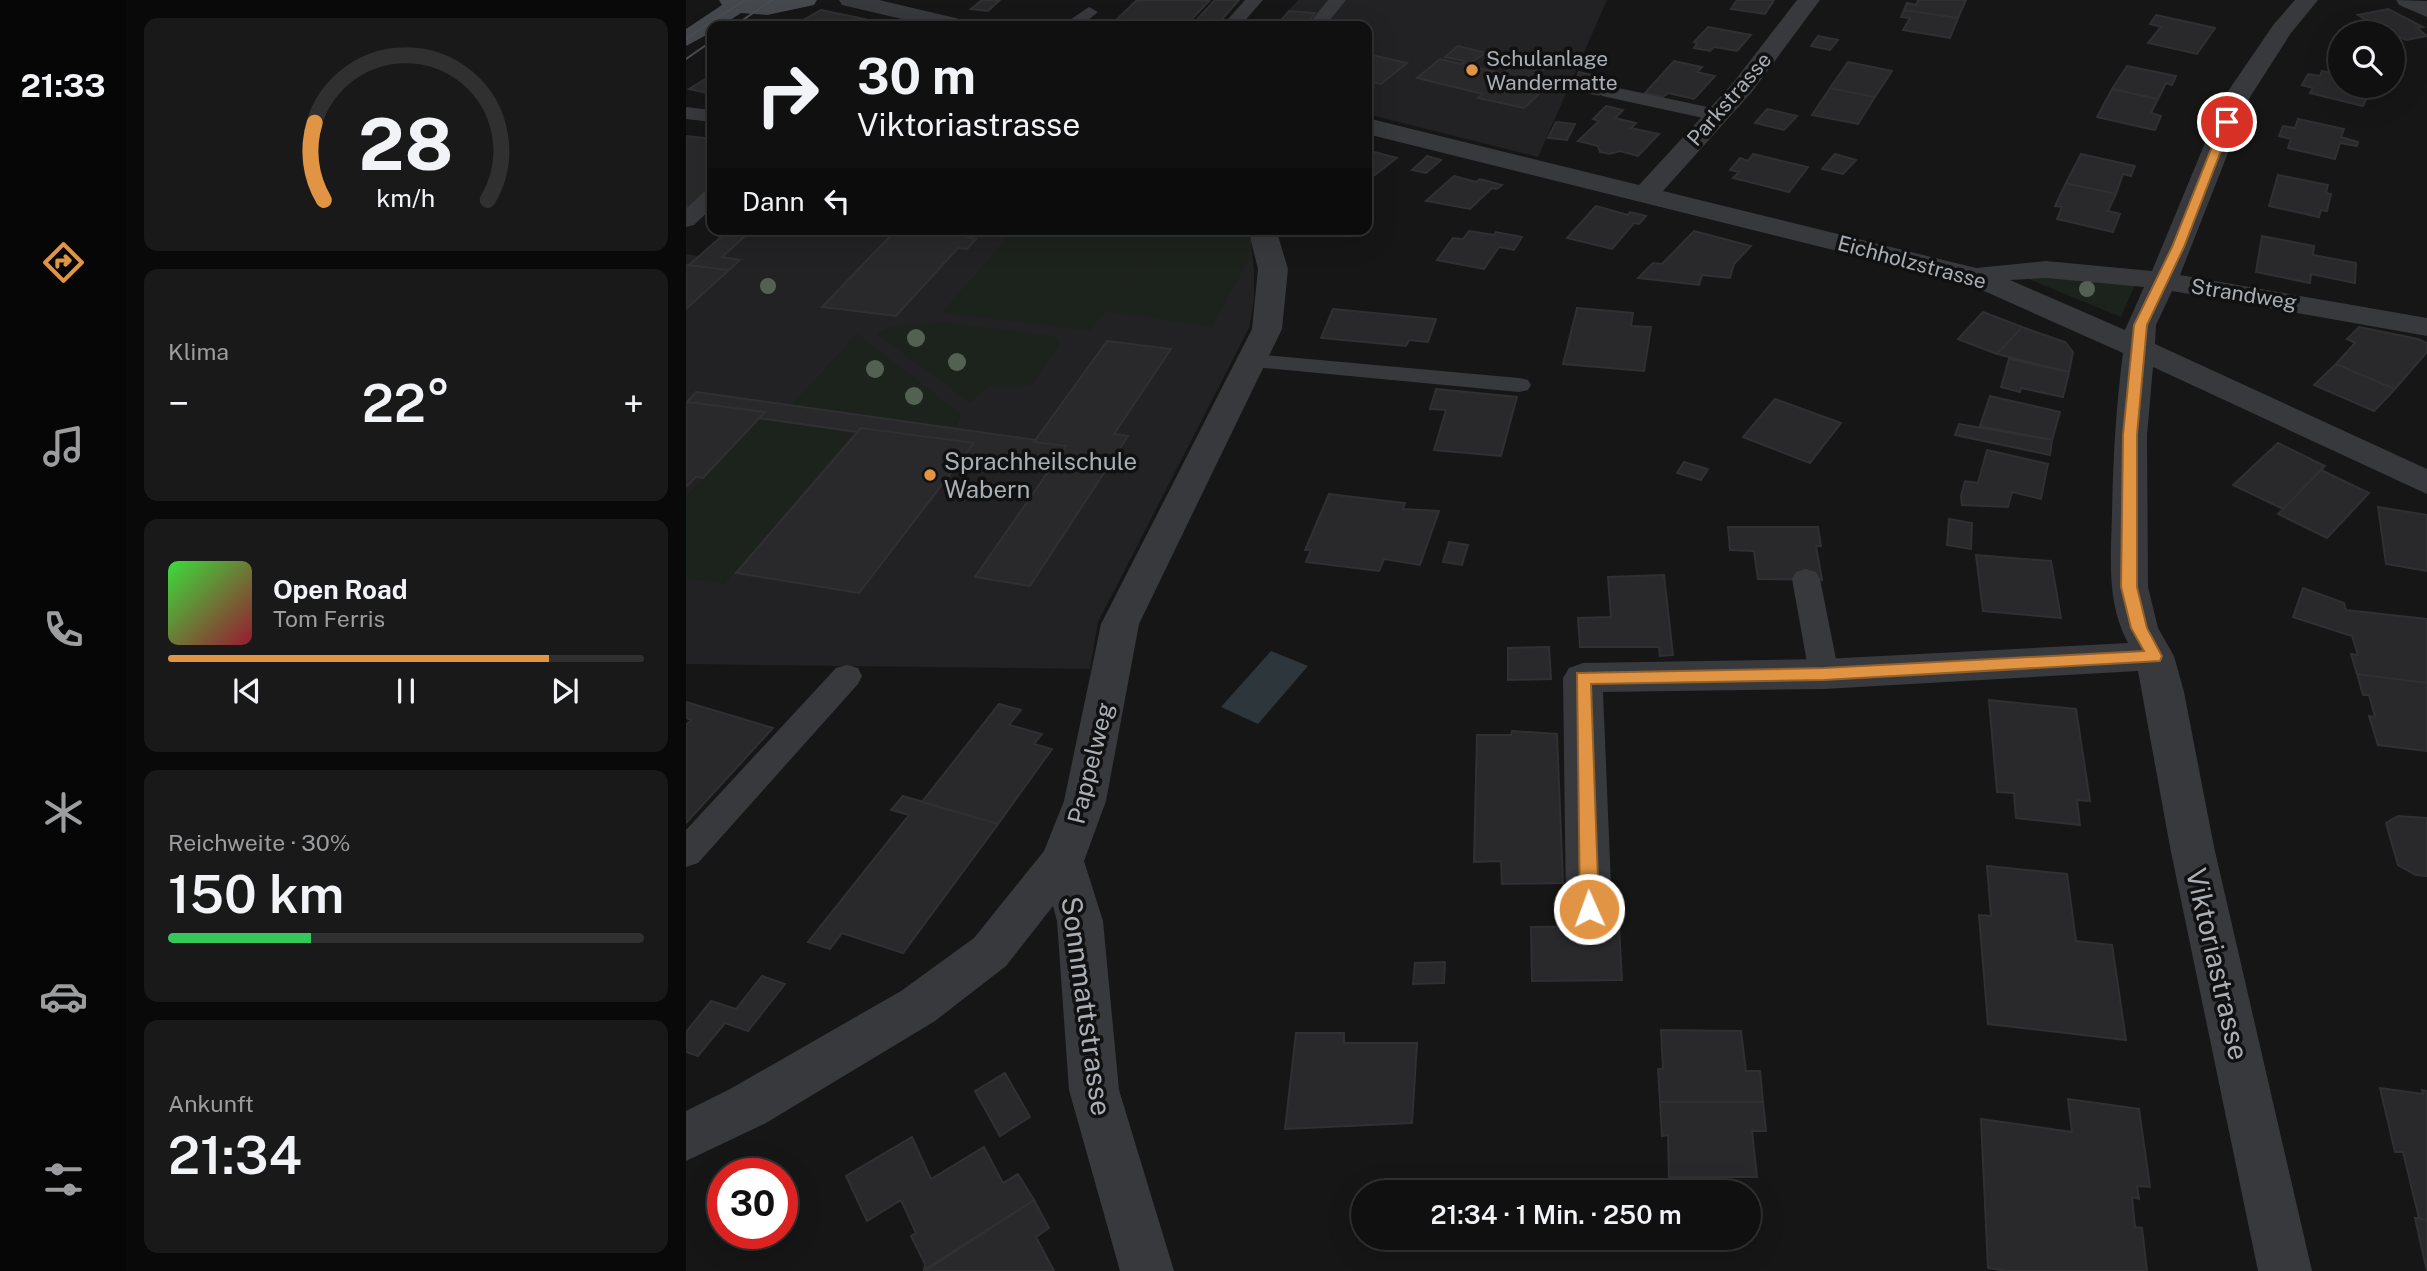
<!DOCTYPE html>
<html lang="de">
<meta charset="utf-8">
<style>
:root{--surface:#101011;--page:#19191a;--text:#f1f3f6;--muted:#9c9d9f;--line:#303031;--accent:#e19544}
body{margin:0;font-family:"Public Sans",sans-serif;background:var(--page);color:var(--text);height:100vh;display:flex;flex-direction:column;font-size:26px;white-space:nowrap}
*{box-sizing:border-box;margin:0}
p{font-size:23px;color:var(--muted)}
.icon{flex:none;width:38px;height:38px;fill:none;stroke:currentColor;stroke-width:2;stroke-linecap:round;stroke-linejoin:round}
.map{position:relative;flex:1;overflow:hidden}
.sheet{display:flex;flex-direction:column;gap:18px;padding:18px;background:#090909;width:560px}
.sheet>*{flex:none}
.banner{position:absolute;left:21px;top:21px;width:665px;height:214px;border-radius:14px;box-shadow:0 7px 28px #0002,0 0 0 2px var(--line);background:#101011;color:var(--text);overflow:hidden}
.controls{position:absolute;left:1642px;top:21px;display:grid;gap:14px}
.controls a{display:grid;place-items:center;width:77px;height:77px;border-radius:50%;background:var(--surface);box-shadow:0 7px 28px #0002,0 0 0 2px var(--line);font-size:35px}
.speed{position:absolute;left:21px;top:1158px;display:flex;gap:14px;font-size:35px;font-weight:700;text-align:center}
.speed>*{display:grid;place-content:center;width:91px;height:91px;border-radius:50%;background:var(--surface);box-shadow:0 7px 28px #0002,0 0 0 2px var(--line);line-height:1}
.speed .limit{border:10px solid #d22;background:#fff;color:#111}
.pin{position:absolute;display:grid;place-items:center;width:60px;height:60px;color:#fff;margin:-30px;border:4px solid #fff;border-radius:50%;box-shadow:0 2px 7px #0007}
.me{position:absolute;width:77px;margin:-38px;rotate:358deg;stroke-linejoin:round;filter:drop-shadow(0 0 5px #0008)}
.turn{display:flex;align-items:center;gap:24px;height:147px;padding:0 35px;font-size:32px}
.turn .icon{width:91px;height:91px;stroke-width:2.5}
.turn b{display:block;font-size:49px;line-height:60px}
.then{display:flex;align-items:center;height:66px;padding:0 35px;background:#0003;gap:14px;font-size:26px}
.big{font-size:52px;font-weight:600;line-height:1.1}
.sheet .tile{flex:1;display:flex;flex-direction:column;justify-content:center;gap:10px;min-width:0;padding:0 24px;border-radius:14px;background:var(--page)}
.sheet .dial{align-items:center;gap:0}
.dial svg{height:182px;overflow:visible;fill:none;stroke:var(--line);stroke-width:7;stroke-linecap:round;text-anchor:middle}
.dial text{fill:var(--text);stroke:none}
.song{display:flex;align-items:center;gap:21px}
.cover{width:84px;height:84px;border-radius:10px;background:linear-gradient(135deg,hsl(120 70% 55%),hsl(350 70% 35%))}
.played{height:7px;border-radius:4px;background:linear-gradient(90deg,var(--accent) 80%,var(--line) 80%)}
.keys{display:flex;justify-content:space-around;direction:ltr}
.heat{display:flex;justify-content:space-between;align-items:center;font-size:38px;direction:ltr}
.charge{height:10px;border-radius:5px;background:linear-gradient(90deg,#34c759 30%,var(--line) 0)}
.trip{position:absolute;left:665px;top:1180px;width:410px;height:70px;border-radius:35px;background:var(--surface);box-shadow:0 7px 28px #0002,0 0 0 2px var(--line);font-weight:600;line-height:70px;text-align:center}
main{display:flex;flex:1;min-height:0}
.tab-bar{display:flex;flex-direction:column;width:126px;justify-content:space-around;align-items:center;background:#060607;color:var(--muted)}
.tab-bar .icon{width:49px;height:49px}
.tab-bar .on{color:var(--accent)}
.tab-bar b{font-size:32px;color:var(--text)}
.map>svg:first-child{display:block}
.built{fill:#222224}
.green{fill:#1c221c}
.water{fill:#2d363a}
.building{fill:#29292b;stroke:#303033;stroke-width:2}
.lines{fill:none;stroke-linecap:round;stroke-linejoin:round}
.lane{fill:#37393c;fill-rule:evenodd}
.street{fill:#37393c;fill-rule:evenodd}
.secondary{fill:#45484c;fill-rule:evenodd}
.tram{stroke:#4a4d51;stroke-width:2}
.tree{fill:#526152}
.route{fill:#e19544;stroke:#92612c;stroke-width:2}
.poi-dot{fill:#e19544;stroke:#111112;stroke-width:2.5}
.labels{text-anchor:middle;dominant-baseline:central;stroke-width:7;stroke-linejoin:round;paint-order:stroke}
.far-poi-label{font-size:21px;fill:#a9afb6;stroke:#111112;text-anchor:start}
.far-street-label{font-size:21px;fill:#a9afb6;stroke:#111112}
.poi-label{font-size:24px;fill:#a9afb6;stroke:#111112;text-anchor:start}
.street-label{font-size:24px;fill:#a9afb6;stroke:#111112}
.near-street-label{font-size:28px;fill:#a9afb6;stroke:#111112}
</style>
<main>
<nav class="tab-bar">
<b>21:33</b>
<svg class="icon on" aria-label="directions" viewBox="0 0 24 24"><path d="M12 3l9 9-9 9-9-9zM9 14v-3h6M13 9l2 2-2 2"/></svg>
<svg class="icon" aria-label="music" viewBox="0 0 24 24"><path d="M9 18V5l10-2v13"/><circle cx="6" cy="18" r="3"/><circle cx="16" cy="16" r="3"/></svg>
<svg class="icon" aria-label="phone" viewBox="0 0 24 24"><path d="M5 4h4l2 5-3 2q2 4 5 5l2-3 5 2v4C11 20 4 13 5 4z"/></svg>
<svg class="icon" aria-label="climate" viewBox="0 0 24 24"><path d="M12 3v18M4 7l16 10M4 17L20 7"/></svg>
<svg class="icon" aria-label="car" viewBox="0 0 24 24"><path d="M5 17H2v-5l4-1 3-4h7l3 4 3 1v5h-3M9 17h6M6 11h13"/><circle cx="7" cy="17" r="2"/><circle cx="17" cy="17" r="2"/></svg>
<svg class="icon" aria-label="filters" viewBox="0 0 24 24"><path d="M4 7h16M4 17h16"/><circle cx="9" cy="7" r="2"/><circle cx="15" cy="17" r="2"/></svg>
</nav>
<section class="sheet">
<div class="tile dial"><svg viewBox="0 0 100 80">
<path d="M14 69A42 42 0 1 1 86 69"/>
<path d="M14 69A42 42 0 0 1 10 35" stroke="#e19544"/>
<text x="50" y="56" font-size="32" font-weight="700">28</text>
<text x="50" y="72" font-size="11">km/h</text>
</svg></div>
<div class="tile"><p>Klima</p>
<div class="heat"><a>−</a><b class="big">22°</b><a>+</a></div>
</div>
<div class="tile">
<div class="song"><i class="cover"></i><div><b>Open Road</b><p>Tom Ferris</p></div></div>
<div class="played"></div>
<div class="keys"><svg class="icon" aria-label="previous" viewBox="0 0 24 24"><path d="M18 5L8 12l10 7zM5 5v14"/></svg><svg class="icon" aria-label="pause" viewBox="0 0 24 24"><path d="M8 5v14M16 5v14"/></svg><svg class="icon" aria-label="next" viewBox="0 0 24 24"><path d="M6 5l10 7-10 7zM19 5v14"/></svg></div>
</div>
<div class="tile"><p>Reichweite · 30%</p><b class="big">150 km</b><div class="charge"></div></div>
<div class="tile"><p>Ankunft</p><b class="big">21:34</b></div>
</section>
<div class="map">
<svg width="1741" height="1271" viewBox="0 0 1741 1271">
<rect width="100%" height="100%" fill="#161617"/>
<path class="built" d="M 612,0 L 921,0 L 852,157 L 681,114 L 681,26 L 589,26 Z
M 42,229 L 559,229 L 565,241 L 568,271 L 568,300 L 563,328 L 412,622 L 404,669 L 0,664 L 0,254 L 12,256 Z"/>
<path class="green" d="M 329,229 L 479,229 L 404,331 L 257,312 Z
M 481,229 L 559,229 L 566,252 L 526,327 L 420,311 Z
M 1328,273 L 1449,285 L 1435,317 Z
M 253,322 L 367,336 L 374,345 L 345,386 L 303,386 L 284,402 L 191,334 L 201,328 Z
M 171,334 L 275,414 L 270,428 L 106,405 Z
M 73,420 L 167,433 L 38,584 L 0,578 L 0,498 Z"/>
<path class="water" d="M 585,651 L 622,666 L 572,724 L 535,707 Z"/>
<path class="building" d="M 296,0 L 301,0 L 313,1 L 302,11 L 285,9 Z
M 456,0 L 518,0 L 523,1 L 499,26 L 424,26 L 450,1 Z
M 529,0 L 553,0 L 530,26 L 505,26 Z
M 1051,0 L 1088,0 L 1079,14 L 1045,9 Z
M 1232,0 L 1280,0 L 1272,18 L 1218,10 L 1221,3 L 1230,5 Z
M 1702,9 L 1737,27 L 1731,28 L 1741,36 L 1720,40 L 1706,33 L 1681,33 L 1665,24 L 1682,21 L 1672,15 Z
M 135,10 L 178,19 L 166,26 L 107,26 Z
M 1218,10 L 1272,18 L 1264,38 L 1217,30 L 1224,18 L 1215,17 Z
M 603,11 L 629,13 L 619,26 L 592,24 Z
M 1470,15 L 1529,28 L 1511,54 L 1462,43 L 1475,27 L 1464,24 Z
M 178,19 L 204,26 L 166,26 Z
M 1022,27 L 1065,35 L 1051,51 L 1028,47 L 1024,51 L 1008,48 L 1011,43 L 1008,42 Z
M 1132,36 L 1152,40 L 1144,50 L 1125,46 Z
M 772,46 L 800,53 L 781,65 L 818,74 L 832,60 L 862,66 L 839,84 L 859,88 L 838,108 L 792,98 L 797,94 L 731,78 L 754,59 L 775,64 L 779,61 L 759,57 Z
M 681,54 L 721,63 L 695,84 L 681,81 Z
M 988,61 L 1016,67 L 1011,72 L 1029,76 L 1008,99 L 982,93 L 977,97 L 959,93 Z
M 1162,62 L 1206,71 L 1189,97 L 1144,88 Z
M 1441,66 L 1490,76 L 1486,85 L 1480,83 L 1472,99 L 1426,89 Z
M 1636,71 L 1654,75 L 1654,86 L 1686,86 L 1677,106 L 1624,93 L 1627,88 L 1616,85 L 1622,74 L 1634,76 Z
M 893,72 L 930,81 L 913,95 L 886,89 Z
M 26,75 L 26,94 L 3,89 Z
M 1144,88 L 1189,97 L 1172,124 L 1126,115 Z
M 1426,89 L 1472,99 L 1465,113 L 1475,116 L 1469,130 L 1411,117 Z
M 920,106 L 937,110 L 929,118 L 950,123 L 945,128 L 973,134 L 952,156 L 934,151 L 923,154 L 914,152 L 912,146 L 892,141 L 913,121 L 907,119 Z
M 1081,109 L 1111,116 L 1098,130 L 1069,123 Z
M 1612,119 L 1658,129 L 1655,137 L 1672,142 L 1671,146 L 1654,143 L 1649,159 L 1602,148 L 1605,139 L 1593,136 L 1597,126 L 1609,128 Z
M 870,122 L 889,124 L 881,140 L 862,138 Z
M 0,136 L 26,139 L 26,187 L 0,209 Z
M 681,150 L 711,158 L 682,180 Z
M 1067,154 L 1122,167 L 1103,192 L 1047,178 L 1053,172 L 1044,170 L 1054,158 L 1062,161 Z
M 1149,154 L 1170,160 L 1157,174 L 1136,169 Z
M 1395,154 L 1449,166 L 1445,176 L 1437,174 L 1430,194 L 1380,183 Z
M 741,156 L 755,160 L 740,173 L 726,170 Z
M 1592,175 L 1642,185 L 1640,193 L 1645,194 L 1641,211 L 1635,210 L 1633,217 L 1583,206 Z
M 768,176 L 790,182 L 794,179 L 816,185 L 811,189 L 806,188 L 784,209 L 740,201 Z
M 1380,183 L 1430,194 L 1422,211 L 1434,214 L 1427,232 L 1371,219 L 1376,207 L 1369,206 Z
M 910,206 L 942,215 L 944,212 L 960,216 L 953,224 L 948,223 L 926,249 L 881,238 Z
M 44,229 L 67,229 L 36,257 L 54,260 L 43,270 L 3,265 Z
M 211,229 L 288,229 L 281,237 L 290,239 L 281,249 L 272,248 L 210,316 L 136,307 Z
M 783,231 L 808,235 L 810,232 L 836,237 L 828,250 L 813,247 L 798,269 L 751,260 L 767,238 L 777,239 Z
M 1008,231 L 1065,246 L 1048,264 L 1044,278 L 1016,275 L 1013,285 L 952,278 L 967,263 L 976,264 Z
M 1576,236 L 1628,246 L 1627,255 L 1670,263 L 1669,283 L 1625,274 L 1624,283 L 1570,272 Z
M 0,265 L 43,270 L 0,309 Z
M 891,308 L 947,313 L 945,326 L 965,327 L 958,371 L 877,364 Z
M 647,309 L 750,319 L 742,342 L 723,340 L 720,346 L 635,338 Z
M 1297,312 L 1336,327 L 1311,354 L 1272,339 Z
M 1336,327 L 1379,342 L 1387,352 L 1383,372 L 1311,354 Z
M 1673,327 L 1732,339 L 1741,343 L 1741,352 L 1709,389 L 1650,364 L 1669,343 L 1661,339 Z
M 421,341 L 485,349 L 428,434 L 442,436 L 344,586 L 289,577 L 380,446 L 348,442 Z
M 1323,359 L 1383,372 L 1377,397 L 1335,388 L 1334,392 L 1315,387 Z
M 1650,364 L 1709,389 L 1688,411 L 1628,385 Z
M 750,389 L 831,397 L 815,456 L 748,450 L 760,410 L 744,409 Z
M 10,392 L 350,440 L 348,442 L 380,446 L 361,472 L 275,460 L 288,443 L 175,428 L 171,432 L 73,418 L 79,412 L 1,402 Z
M 1304,396 L 1374,412 L 1366,440 L 1294,426 Z
M 1089,399 L 1155,423 L 1124,463 L 1057,437 Z
M 0,402 L 79,412 L 17,478 L 10,477 L 0,487 Z
M 1273,424 L 1366,440 L 1364,455 L 1269,435 Z
M 175,428 L 288,443 L 173,593 L 50,573 Z
M 1592,443 L 1639,466 L 1597,509 L 1547,485 Z
M 1301,450 L 1362,464 L 1355,499 L 1326,492 L 1322,507 L 1276,505 L 1275,496 L 1279,481 L 1292,483 Z
M 998,462 L 1022,469 L 1015,480 L 991,473 Z
M 1635,470 L 1683,493 L 1641,538 L 1592,514 Z
M 643,494 L 719,503 L 717,509 L 753,511 L 734,565 L 698,559 L 693,571 L 620,562 L 625,550 L 619,550 Z
M 1692,507 L 1741,515 L 1741,571 L 1700,564 Z
M 1263,519 L 1286,523 L 1285,549 L 1261,545 Z
M 1042,527 L 1132,527 L 1135,546 L 1130,546 L 1136,580 L 1072,579 L 1068,551 L 1044,550 Z
M 763,542 L 782,545 L 776,565 L 757,562 Z
M 1290,555 L 1365,561 L 1375,618 L 1297,611 Z
M 978,575 L 987,655 L 974,656 L 973,647 L 894,647 L 892,618 L 925,617 L 922,577 Z
M 1617,588 L 1658,603 L 1660,610 L 1741,619 L 1741,683 L 1671,674 L 1665,654 L 1672,655 L 1666,636 L 1607,617 Z
M 863,647 L 865,679 L 822,680 L 822,648 Z
M 1671,674 L 1741,683 L 1741,751 L 1692,745 L 1683,716 L 1689,717 L 1683,695 L 1677,695 Z
M 1303,700 L 1390,709 L 1404,801 L 1391,800 L 1394,825 L 1330,818 L 1328,793 L 1311,792 Z
M 0,702 L 87,728 L 0,823 L 0,725 L 5,720 L 0,718 Z
M 313,704 L 335,710 L 323,725 L 356,734 L 348,744 L 366,749 L 312,824 L 236,802 Z
M 826,731 L 871,734 L 877,883 L 816,884 L 815,861 L 788,862 L 791,735 L 825,735 Z
M 217,796 L 312,824 L 217,953 L 156,933 L 144,949 L 122,942 L 223,815 L 205,810 Z
M 1712,816 L 1741,818 L 1741,876 L 1730,875 L 1712,865 L 1700,823 Z
M 1301,866 L 1381,874 L 1390,941 L 1426,945 L 1440,1040 L 1302,1024 L 1293,915 L 1305,916 Z
M 933,926 L 936,980 L 846,981 L 845,927 Z
M 759,962 L 758,983 L 727,984 L 729,963 Z
M 76,976 L 99,984 L 62,1031 L 39,1023 L 12,1056 L 0,1052 L 0,1032 L 25,1001 L 50,1009 Z
M 975,1030 L 1055,1031 L 1060,1071 L 1074,1071 L 1077,1102 L 974,1102 L 972,1069 L 977,1069 Z
M 610,1033 L 658,1033 L 658,1043 L 731,1043 L 726,1123 L 599,1129 Z
M 319,1073 L 344,1117 L 314,1136 L 289,1091 Z
M 1694,1088 L 1737,1094 L 1736,1090 L 1741,1091 L 1741,1220 L 1733,1218 L 1717,1152 L 1709,1152 Z
M 1382,1099 L 1453,1109 L 1464,1187 L 1451,1186 L 1453,1199 L 1446,1197 L 1449,1227 L 1456,1228 L 1461,1271 L 1321,1271 L 1302,1268 L 1295,1119 L 1386,1132 Z
M 974,1102 L 1077,1102 L 1080,1131 L 1066,1131 L 1071,1177 L 983,1177 L 982,1135 L 976,1136 Z
M 226,1137 L 245,1179 L 298,1147 L 317,1183 L 332,1174 L 348,1200 L 238,1270 L 239,1264 L 225,1236 L 230,1233 L 215,1200 L 181,1221 L 160,1176 Z
M 348,1200 L 363,1228 L 350,1237 L 368,1271 L 239,1271 Z
M 1729,1218 L 1741,1220 L 1741,1271 Z"/>
<g class="lines">
<path class="lane" d="M 559,0 L 577,0 L 554,26 L 536,26 Z
M 642,0 L 660,0 L 639,26 L 621,26 Z
M 403,7 L 412,12 L 395,26 L 375,26 Z
M 923,86 L 1031,109 L 1041,115 L 1031,121 L 916,96 L 913,92 L 916,88 Z
M 0,107 L 26,110 L 26,122 L 0,119 Z
M 26,191 L 26,208 L 8,225 L 0,227 L 0,209 L 18,192 Z
M 566,354 L 833,378 L 842,380 L 845,385 L 842,390 L 833,392 L 557,366 L 554,361 L 557,356 Z
M 1120,569 L 1130,572 L 1134,579 L 1153,674 L 1149,682 L 1138,685 L 1127,682 L 1123,674 L 1106,579 L 1110,572 Z
M 161,665 L 172,668 L 176,676 L 172,684 L 12,863 L 0,867 L 0,830 L 150,668 Z"/>
<path class="street" d="M 153,0 L 193,0 L 282,21 L 286,26 L 246,26 L 156,5 Z
M 1111,0 L 1134,0 L 1065,93 L 977,191 L 1290,268 L 1360,261 L 1466,271 L 1538,97 L 1588,24 L 1609,0 L 1632,0 L 1605,33 L 1564,97 L 1494,275 L 1741,318 L 1741,336 L 1486,291 L 1470,325 L 1469,344 L 1741,469 L 1741,494 L 1467,367 L 1461,435 L 1462,587 L 1472,628 L 1488,656 L 1498,692 L 1528,847 L 1626,1271 L 1572,1271 L 1484,847 L 1452,671 L 1138,689 L 917,692 L 926,909 L 919,923 L 903,928 L 887,923 L 880,909 L 877,678 L 883,668 L 897,663 L 1138,659 L 1442,643 C 1420,602 1425,558 1426,513 C 1427,459 1430,406 1437,353 L 1280,283 L 681,134 L 681,118 L 953,185 L 1047,83 ZM 1360,278 L 1458,287 L 1439,330 L 1324,280 Z
M 1710,0 L 1741,1 L 1741,17 L 1713,5 Z
M 562,229 L 590,229 L 602,269 L 596,329 L 453,624 L 420,801 L 398,861 L 417,921 L 433,1090 L 488,1271 L 434,1271 L 383,1090 L 371,921 L 367,906 L 320,966 L 249,1021 L 80,1123 L 0,1161 L 0,1111 L 44,1089 L 215,991 L 288,938 L 358,851 L 378,801 L 415,624 L 566,329 L 572,269 Z"/>
<path class="secondary" d="M 33,0 L 131,0 L 128,5 L 81,15 L 55,13 L 35,26 L 26,26 L 26,32 L 0,46 L 0,29 L 36,5 Z"/>
<path class="tram" d="M 48,26 L 86,0
M 0,39 L 59,0
M 0,59 L 26,41"/>
</g>
<g class="tree">
<circle cx="82" cy="286" r="8"/>
<circle cx="1401" cy="289" r="8"/>
<circle cx="230" cy="338" r="9"/>
<circle cx="271" cy="362" r="9"/>
<circle cx="189" cy="369" r="9"/>
<circle cx="228" cy="396" r="9"/>
</g>
<path class="route" d="M 1537,119 L 1546,122 L 1498,247 L 1461,325 L 1451,435 L 1451,587 L 1461,628 L 1476,656 L 1474,661 L 1138,680 L 905,684 L 913,909 L 910,915 L 897,915 L 894,909 L 891,673 L 1138,668 L 1458,651 L 1445,628 L 1435,587 L 1437,435 L 1448,325 L 1486,247 Z"/>
<g class="poi-dot">
<circle cx="786" cy="70" r="7"/>
<circle cx="244" cy="475" r="7"/>
</g>
<g class="labels">
<g class="far-poi-label">
<text x="800" y="58">Schulanlage<tspan x="800" dy="24">Wandermatte</tspan></text>
</g>
<g class="far-street-label">
<text transform="translate(1043 99) rotate(-49)">Parkstrasse</text>
<text transform="translate(1226 262) rotate(15)">Eichholzstrasse</text>
<text transform="translate(1558 294) rotate(9)">Strandweg</text>
</g>
<g class="poi-label">
<text x="258" y="461">Sprachheilschule<tspan x="258" dy="28">Wabern</tspan></text>
</g>
<g class="street-label">
<text transform="translate(404 763) rotate(-76)">Pappelweg</text>
</g>
<g class="near-street-label">
<text transform="translate(1532 964) rotate(77)">Viktoriastrasse</text>
<text transform="translate(401 1006) rotate(82)">Sonnmattstrasse</text>
</g>
</g>
</svg>
<div class="controls">
<a><svg class="icon" aria-label="search" viewBox="0 0 24 24"><circle cx="10" cy="10" r="6"/><path d="M15 15l6 6"/></svg></a>
</div>
<div class="speed"><div class="limit">30</div></div>
<div class="pin" style="left:1541px;top:122px;background:#d93025"><svg class="icon" aria-label="arrive" viewBox="0 0 24 24"><path d="M6 21V4h12l-3 4 3 4H6"/></svg></div>
<svg class="me" style="left:903px;top:909px" viewBox="-20 -20 40 40"><circle r="17" fill="#e19544" stroke="#fff" stroke-width="3"/><path d="M0-11L8 9 0 5-8 9z" fill="#fff"/></svg>
<div class="trip">21:34 · 1 Min. · 250 m</div>
<div class="banner">
<div class="turn"><svg class="icon" aria-label="right" viewBox="0 0 24 24"><path d="M7 20v-9h11M14 6l5 5-5 5"/></svg><div><b>30 m</b>Viktoriastrasse</div></div>
<div class="then">Dann<svg class="icon" aria-label="left" viewBox="0 0 24 24"><path d="M17 20v-9H6M10 6l-5 5 5 5"/></svg></div>
</div>
</div>
</main>
